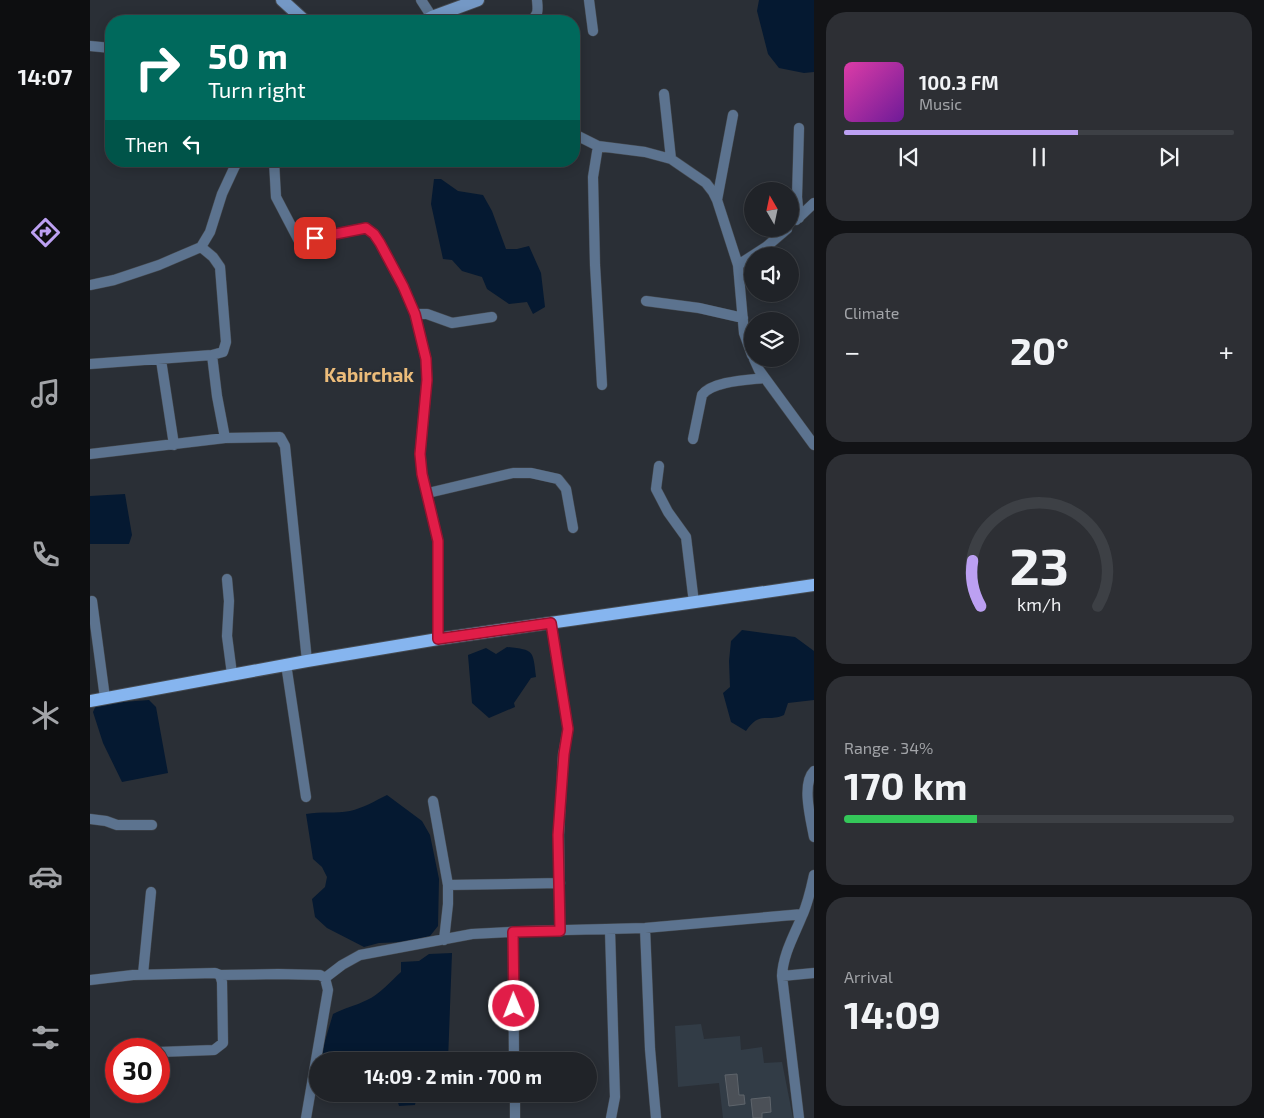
<!DOCTYPE html>
<meta charset="utf-8">
<style>
:root{--surface:#202328;--page:#2d2f34;--text:#f1f3f6;--muted:#a2a4a8;--line:#3d4045;--accent:#bca0f2}
body{margin:0;font-family:"Exo 2",sans-serif;background:var(--page);color:var(--text);height:100vh;display:flex;flex-direction:column;font-size:19px;white-space:nowrap}
*{box-sizing:border-box;margin:0}
p{font-size:16px;color:var(--muted)}
.icon{flex:none;width:28px;height:28px;fill:none;stroke:currentColor;stroke-width:2;stroke-linecap:round;stroke-linejoin:round}
.map{position:relative;flex:1;overflow:hidden}
.side{display:flex;flex-direction:column;gap:12px;padding:12px;background:#121316;width:450px}
.side>*{flex:none}
.banner{position:absolute;left:15px;top:15px;width:475px;height:152px;border-radius:20px;box-shadow:0 2px 12px #0003,0 0 0 1px var(--line);background:#00695c;color:#fff;overflow:hidden}
.needle{width:32px;rotate:351deg}
.fabs{position:absolute;left:654px;top:182px;display:grid;gap:10px}
.fabs a{display:grid;place-items:center;width:55px;height:55px;border-radius:50%;background:var(--surface);box-shadow:0 2px 12px #0003,0 0 0 1px var(--line);font-size:25px}
.speed{position:absolute;left:15px;top:1038px;display:flex;gap:10px;font-size:25px;font-weight:700;text-align:center}
.speed>*{display:grid;place-content:center;width:65px;height:65px;border-radius:50%;background:var(--surface);box-shadow:0 2px 12px #0003,0 0 0 1px var(--line);line-height:1}
.speed .limit{border:8px solid #d22;background:#fff;color:#111}
.pin{position:absolute;display:grid;place-items:center;width:42px;height:42px;color:#fff;margin:-21px;border-radius:10px;box-shadow:0 2px 8px #0006}
.me{position:absolute;width:55px;margin:-28px;rotate:359deg;stroke-linejoin:round;filter:drop-shadow(0 0 4px #0008)}
.turn{display:flex;align-items:center;gap:18px;height:105px;padding:0 20px;font-size:22px}
.turn .icon{width:65px;height:65px;stroke-width:2.5}
.turn b{display:block;font-size:35px;line-height:42px}
.then{display:flex;align-items:center;height:48px;padding:0 20px;background:#0003;gap:10px;font-size:19px}
.big{font-size:38px;font-weight:700;line-height:1.1}
.side .card{flex:1;display:flex;flex-direction:column;justify-content:center;gap:8px;min-width:0;padding:0 18px;border-radius:20px;background:var(--page)}
.side .dial{align-items:center;gap:0}
.dial svg{height:130px;overflow:visible;fill:none;stroke:var(--line);stroke-width:7;stroke-linecap:round;text-anchor:middle}
.dial text{fill:var(--text);stroke:none}
.song{display:flex;align-items:center;gap:15px}
.cover{width:60px;height:60px;border-radius:8px;background:linear-gradient(135deg,hsl(320 70% 55%),hsl(280 70% 35%))}
.played{height:5px;border-radius:2px;background:linear-gradient(90deg,var(--accent) 60%,var(--line) 60%)}
.keys{display:flex;justify-content:space-around;direction:ltr}
.heat{display:flex;justify-content:space-between;align-items:center;font-size:28px;direction:ltr}
.charge{height:8px;border-radius:4px;background:linear-gradient(90deg,#34c759 34%,var(--line) 0)}
.trip{position:absolute;left:219px;top:1052px;width:288px;height:50px;border-radius:25px;background:var(--surface);box-shadow:0 2px 12px #0003,0 0 0 1px var(--line);font-weight:700;line-height:50px;text-align:center}
main{display:flex;flex:1;min-height:0}
.tab-bar{display:flex;flex-direction:column;width:90px;justify-content:space-around;align-items:center;background:#0d0e10;color:var(--muted)}
.tab-bar .icon{width:35px;height:35px}
.tab-bar .selected{color:var(--accent)}
.tab-bar b{font-size:22px;color:var(--text)}
.map>svg:first-child{display:block}
.built{fill:#323c46}
.water{fill:#051931}
.building{fill:#4b5057;stroke:#5e646b}
.lines{fill:none;stroke-linecap:round;stroke-linejoin:round}
.minor-casing{stroke:#454a50;stroke-width:11}
.secondary-casing{stroke:#454a50;stroke-width:14}
.primary-casing{stroke:#454a50;stroke-width:14}
.minor{stroke:#5c738f;stroke-width:10}
.secondary{stroke:#7498c5;stroke-width:12}
.primary{stroke:#86b5ef;stroke-width:12}
.route-casing{stroke:#92132f;stroke-width:12}
.route{stroke:#e11d48;stroke-width:9}
.labels{text-anchor:middle;dominant-baseline:central;stroke-width:5;stroke-linejoin:round;paint-order:stroke}
.neighbourhood-label{font-size:19px;font-weight:bold;fill:#ecbc7a;stroke:#2a2f36}
</style>
<main>
<nav class="tab-bar">
<b>14:07</b>
<svg class="icon selected" aria-label="directions" viewBox="0 0 24 24"><path d="M12 3l9 9-9 9-9-9zM9 14v-3h6M13 9l2 2-2 2"/></svg>
<svg class="icon" aria-label="music" viewBox="0 0 24 24"><path d="M9 18V5l10-2v13"/><circle cx="6" cy="18" r="3"/><circle cx="16" cy="16" r="3"/></svg>
<svg class="icon" aria-label="phone" viewBox="0 0 24 24"><path d="M5 4h4l2 5-3 2q2 4 5 5l2-3 5 2v4C11 20 4 13 5 4z"/></svg>
<svg class="icon" aria-label="climate" viewBox="0 0 24 24"><path d="M12 3v18M4 7l16 10M4 17L20 7"/></svg>
<svg class="icon" aria-label="car" viewBox="0 0 24 24"><path d="M5 17H2v-5l4-1 3-4h7l3 4 3 1v5h-3M9 17h6M6 11h13"/><circle cx="7" cy="17" r="2"/><circle cx="17" cy="17" r="2"/></svg>
<svg class="icon" aria-label="filters" viewBox="0 0 24 24"><path d="M4 7h16M4 17h16"/><circle cx="9" cy="7" r="2"/><circle cx="15" cy="17" r="2"/></svg>
</nav>
<div class="map">
<svg width="724" height="1118" viewBox="0 0 724 1118">
<rect width="100%" height="100%" fill="#2a2f36"/>
<path class="built" d="M 611,1024 L 614,1039 L 650,1036 L 651,1050 L 672,1047 L 674,1063 L 692,1062 L 703,1118 L 633,1118 L 629,1083 L 588,1087 L 585,1026 Z"/>
<path class="water" d="M 669,0 L 724,0 L 724,72 L 714,73 L 689,68 L 678,54 L 667,11 Z
M 344,179 L 351,179 L 368,191 L 393,195 L 402,211 L 416,249 L 427,249 L 439,246 L 451,273 L 455,307 L 443,314 L 437,302 L 419,304 L 397,289 L 392,277 L 372,271 L 362,260 L 353,259 L 341,204 Z
M 35,494 L 42,535 L 39,544 L 0,544 L 0,496 Z
M 652,630 L 705,637 L 724,651 L 724,700 L 698,703 L 694,715 C 676,723 671,710 656,731 L 641,722 L 633,693 L 640,687 L 639,661 L 641,641 Z
M 417,647 C 444,650 443,650 446,677 L 441,678 L 424,703 L 425,707 L 399,718 L 382,703 L 378,655 L 396,648 L 406,654 Z
M 20,698 L 33,702 L 59,700 L 66,707 L 78,773 L 32,782 L 13,743 L 3,712 L 7,703 Z
M 297,795 L 332,821 L 340,835 L 349,879 L 348,926 L 340,936 L 315,942 L 289,943 L 274,947 L 237,928 L 225,917 L 222,899 L 235,887 L 237,877 L 232,867 L 223,859 L 216,814 C 231,811 246,814 260,811 C 273,808 285,801 297,795 Z
M 362,953 L 358,1061 L 229,1061 L 243,1014 C 254,1008 265,1006 277,1000 C 289,995 301,981 311,972 L 311,962 L 329,961 L 339,954 Z
M 227,1074 L 228,1094 L 327,1094 L 325,1105 L 309,1106 L 307,1099 L 246,1098 L 225,1095 Z"/>
<path class="building" d="M 647,1074 L 649,1095 L 654,1095 L 655,1104 L 639,1106 L 635,1075 Z
M 680,1097 L 681,1112 L 672,1113 L 672,1118 L 663,1118 L 661,1099 Z"/>
<g class="lines">
<defs>
<path id="minor" d="M 331,0 L 342,17
M 499,0 L 503,31
M 440,21 C 449,15 448,10 447,0
M 0,46 L 21,48
M 574,94 L 581,159
M 484,134 L 508,146 L 555,152 L 581,159 L 616,183 L 623,192 L 627,200 L 648,265 L 654,333 L 662,355
M 508,146 L 503,177 L 505,265 L 512,385
M 184,161 L 186,197 L 209,241 L 276,228 L 284,234 L 290,243 L 313,286 L 325,314 L 336,359 L 337,379 L 330,453 L 332,473 L 348,541 L 348,639
M 627,200 L 643,115
M 709,218 L 707,197 L 709,128
M 706,220 L 724,203
M 648,265 L 676,247 L 697,229
M 0,285 L 24,280 L 69,265 L 111,247 L 120,232 L 132,194 L 145,166 L 149,161
M 556,301 L 609,308 L 653,318
M 325,314 L 337,314 L 362,323 L 402,317
M 122,355 L 127,396 L 135,438
M 664,359 L 669,370 L 724,445
M 71,360 L 84,445
M 0,364 L 122,355 L 133,352 L 136,342 L 130,267 L 123,257 L 111,247
M 603,439 L 612,395 C 622,381 658,380 675,378
M 0,454 L 135,438 L 190,437 L 195,446 C 203,518 209,589 217,661
M 569,466 L 566,489 L 578,512 L 596,537 L 604,603
M 338,493 L 423,473 L 441,473 L 468,479 L 476,489 L 483,528
M 137,579 L 139,601 L 137,636 L 142,674
M 2,601 L 15,698
M 461,623 L 478,729 L 473,755 L 469,835 L 470,931
M 196,664 L 216,797
M 724,771 C 711,784 721,820 724,837
M 343,801 L 358,885 L 358,904 L 354,940
M 0,819 L 16,821 L 27,825 L 62,825
M 358,885 L 470,883
M 555,928 L 560,1049 L 566,1118
M 520,930 L 525,1097 L 521,1118
M 423,932 L 424,1061
M 53,974 L 61,892
M 130,975 L 188,974 L 230,975 L 235,978 L 238,990 L 216,1118
M 692,976 L 724,973
M 235,978 L 252,965 L 270,955 L 382,934 L 438,931 L 555,928 L 713,914
M 0,980 L 43,975 L 125,973 L 130,975 L 132,982 L 133,1043 L 124,1050 L 69,1052
M 425,1094 L 425,1118
M 709,1118 L 692,976 C 693,954 704,936 712,916 C 718,903 721,889 724,875"/>
<path id="secondary" d="M 192,0 L 215,21
M 335,21 L 342,17 L 388,0"/>
<path id="primary" d="M 0,701 L 217,661 L 348,639 L 724,585"/>
</defs>
<use href="#minor" class="minor-casing"/>
<use href="#secondary" class="secondary-casing"/>
<use href="#primary" class="primary-casing"/>
<use href="#minor" class="minor"/>
<use href="#secondary" class="secondary"/>
<use href="#primary" class="primary"/>
</g>
<g class="lines">
<defs>
<path id="route" d="M 225,238 L 276,228 L 284,234 L 290,243 L 313,286 L 325,314 L 336,359 L 337,380 L 330,454 L 332,474 L 348,541 L 348,639 L 461,623 L 478,729 L 474,754 L 468,835 L 470,931 L 423,932 L 424,1006"/>
</defs>
<use href="#route" class="route-casing"/>
<use href="#route" class="route"/>
</g>
<g class="labels">
<g class="neighbourhood-label">
<text x="279" y="374">Kabirchak</text>
</g>
</g>
</svg>
<div class="fabs">
<a><svg class="needle" viewBox="-14 -14 28 28"><path d="M0-13l5 13h-10z" fill="#e53935"/><path d="M0 13l5-13h-10z" fill="#a2a4a8"/></svg></a>
<a><svg class="icon" aria-label="sound" viewBox="0 0 24 24"><path d="M4 9h4l5-4v14l-5-4H4zM17 9q2 3 0 6"/></svg></a>
<a><svg class="icon" aria-label="layers" viewBox="0 0 24 24"><path d="M12 4l9 5-9 5-9-5zM3 14l9 5 9-5"/></svg></a>
</div>
<div class="speed"><div class="limit">30</div></div>
<div class="pin" style="left:225px;top:238px;background:#d93025"><svg class="icon" aria-label="arrive" viewBox="0 0 24 24"><path d="M6 21V4h12l-3 4 3 4H6"/></svg></div>
<svg class="me" style="left:424px;top:1006px" viewBox="-20 -20 40 40"><circle r="17" fill="#e11d48" stroke="#fff" stroke-width="3"/><path d="M0-11L8 9 0 5-8 9z" fill="#fff"/></svg>
<div class="trip">14:09 · 2 min · 700 m</div>
<div class="banner">
<div class="turn"><svg class="icon" aria-label="right" viewBox="0 0 24 24"><path d="M7 20v-9h11M14 6l5 5-5 5"/></svg><div><b>50 m</b>Turn right</div></div>
<div class="then">Then<svg class="icon" aria-label="left" viewBox="0 0 24 24"><path d="M17 20v-9H6M10 6l-5 5 5 5"/></svg></div>
</div>
</div>
<section class="side">
<div class="card">
<div class="song"><i class="cover"></i><div><b>100.3 FM</b><p>Music</p></div></div>
<div class="played"></div>
<div class="keys"><svg class="icon" aria-label="previous" viewBox="0 0 24 24"><path d="M18 5L8 12l10 7zM5 5v14"/></svg><svg class="icon" aria-label="pause" viewBox="0 0 24 24"><path d="M8 5v14M16 5v14"/></svg><svg class="icon" aria-label="next" viewBox="0 0 24 24"><path d="M6 5l10 7-10 7zM19 5v14"/></svg></div>
</div>
<div class="card"><p>Climate</p>
<div class="heat"><a>−</a><b class="big">20°</b><a>+</a></div>
</div>
<div class="card dial"><svg viewBox="0 0 100 80">
<path d="M14 69A42 42 0 1 1 86 69"/>
<path d="M14 69A42 42 0 0 1 9 41" stroke="#bca0f2"/>
<text x="50" y="56" font-size="32" font-weight="700">23</text>
<text x="50" y="72" font-size="11">km/h</text>
</svg></div>
<div class="card"><p>Range · 34%</p><b class="big">170 km</b><div class="charge"></div></div>
<div class="card"><p>Arrival</p><b class="big">14:09</b></div>
</section>
</main>
